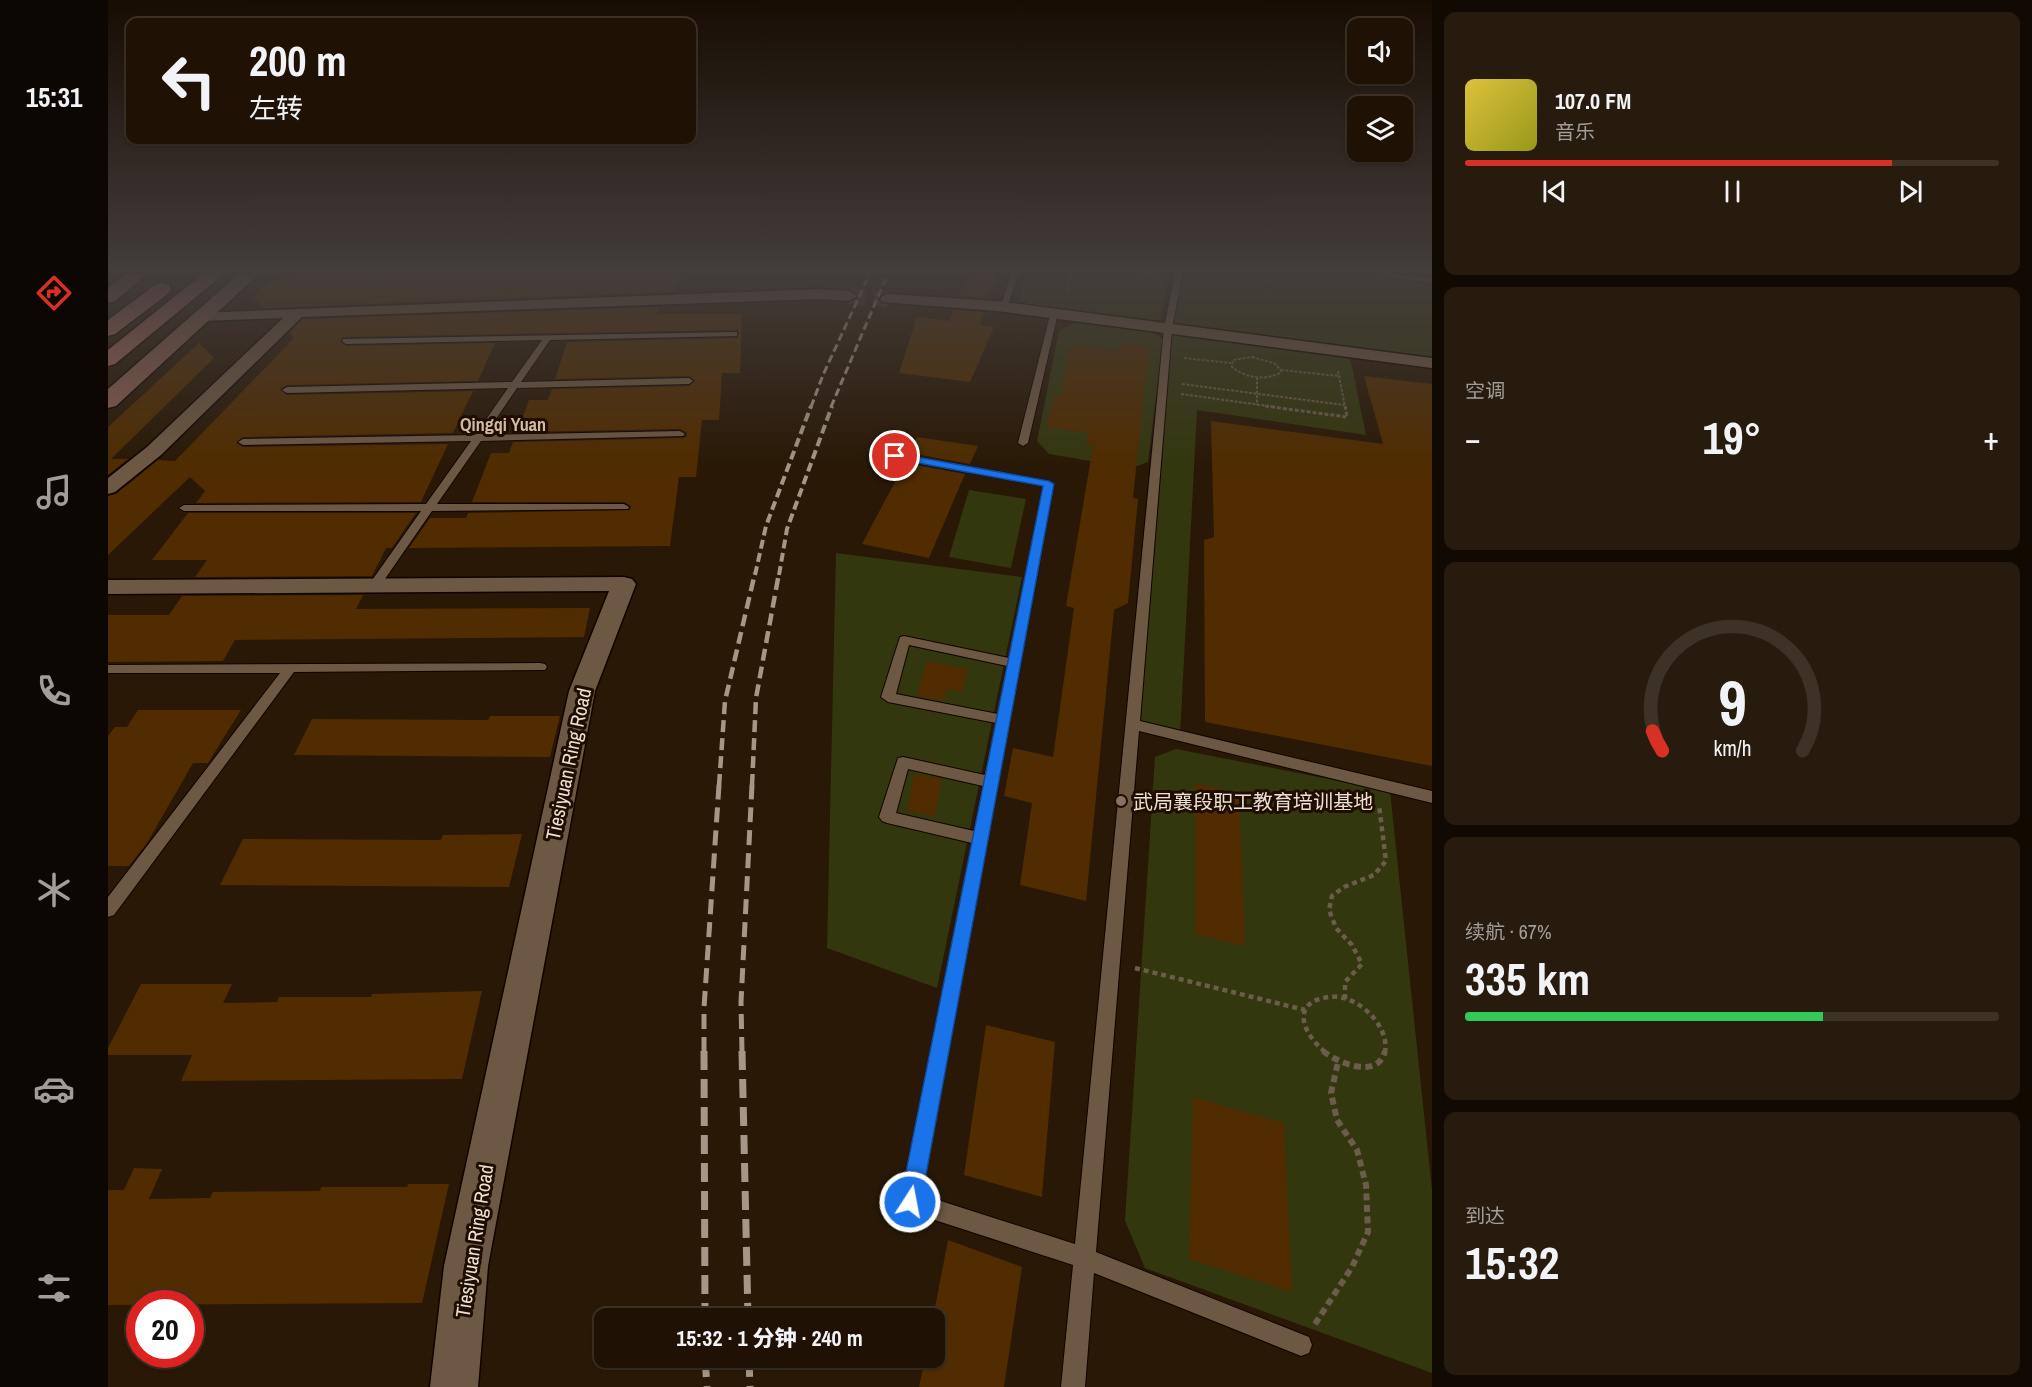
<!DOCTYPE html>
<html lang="zh">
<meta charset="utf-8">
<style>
:root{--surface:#1f1204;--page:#271b0e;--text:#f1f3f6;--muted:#a19e9a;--line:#3c3226;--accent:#d93025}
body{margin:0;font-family:"Archivo Narrow","Noto Sans SC",sans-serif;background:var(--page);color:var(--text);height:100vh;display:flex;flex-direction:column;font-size:22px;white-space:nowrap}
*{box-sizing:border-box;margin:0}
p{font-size:20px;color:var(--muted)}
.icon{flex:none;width:33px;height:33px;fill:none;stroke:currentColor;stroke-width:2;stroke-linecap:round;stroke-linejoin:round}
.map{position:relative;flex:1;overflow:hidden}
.details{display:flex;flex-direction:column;gap:12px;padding:12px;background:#110a02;width:600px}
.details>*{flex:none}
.guide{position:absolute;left:18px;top:18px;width:570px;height:126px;border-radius:12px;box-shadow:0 2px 4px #0004,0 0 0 2px var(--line);background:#1f1204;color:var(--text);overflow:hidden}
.tools{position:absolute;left:1239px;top:18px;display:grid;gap:12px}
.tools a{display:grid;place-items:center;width:66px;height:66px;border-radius:12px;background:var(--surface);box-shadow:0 2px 4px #0004,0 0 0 2px var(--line);font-size:30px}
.speed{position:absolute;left:18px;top:1290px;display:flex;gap:12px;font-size:30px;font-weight:700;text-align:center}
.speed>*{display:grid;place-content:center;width:78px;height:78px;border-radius:50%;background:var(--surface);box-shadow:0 2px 4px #0004,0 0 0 2px var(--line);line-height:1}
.speed .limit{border:9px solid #d22;background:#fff;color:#111}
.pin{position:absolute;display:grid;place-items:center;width:51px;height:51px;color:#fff;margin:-26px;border:3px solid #fff;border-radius:50%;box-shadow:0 2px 6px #0007}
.me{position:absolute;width:66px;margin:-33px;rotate:11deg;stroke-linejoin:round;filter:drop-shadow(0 0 4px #0008)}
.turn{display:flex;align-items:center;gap:21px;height:126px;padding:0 24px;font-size:27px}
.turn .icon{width:78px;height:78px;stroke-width:2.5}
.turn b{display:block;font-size:42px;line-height:51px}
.big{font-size:45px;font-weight:800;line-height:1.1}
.details .card{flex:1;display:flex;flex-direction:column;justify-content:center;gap:9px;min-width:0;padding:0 21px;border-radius:12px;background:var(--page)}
.details .dial{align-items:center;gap:0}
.dial svg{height:156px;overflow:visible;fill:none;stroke:var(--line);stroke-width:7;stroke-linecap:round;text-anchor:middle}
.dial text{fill:var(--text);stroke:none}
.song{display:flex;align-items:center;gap:18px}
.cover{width:72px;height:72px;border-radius:9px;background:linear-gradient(135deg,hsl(50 70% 55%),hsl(60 70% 35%))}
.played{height:6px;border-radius:3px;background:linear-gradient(90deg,var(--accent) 80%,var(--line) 80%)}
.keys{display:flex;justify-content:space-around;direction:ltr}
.heat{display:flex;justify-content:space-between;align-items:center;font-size:33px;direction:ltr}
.charge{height:9px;border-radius:4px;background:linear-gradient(90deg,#34c759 67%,var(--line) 0)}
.trip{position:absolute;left:486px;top:1308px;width:351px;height:60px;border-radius:12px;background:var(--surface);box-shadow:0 2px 4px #0004,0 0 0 2px var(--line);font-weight:800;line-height:60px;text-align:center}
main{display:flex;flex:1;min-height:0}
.tabs{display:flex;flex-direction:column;width:108px;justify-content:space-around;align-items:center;background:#0c0702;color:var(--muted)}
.tabs .icon{width:42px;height:42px}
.tabs .on{color:var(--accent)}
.tabs b{font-size:27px;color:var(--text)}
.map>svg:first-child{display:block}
.green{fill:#33370e}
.building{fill:#502c00}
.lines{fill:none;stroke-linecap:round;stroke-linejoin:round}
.street-tunnel{stroke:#463624;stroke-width:16;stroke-dasharray:16 8;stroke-linecap:butt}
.lane-casing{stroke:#110300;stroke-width:2}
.street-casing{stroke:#110300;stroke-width:3}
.secondary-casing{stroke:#110300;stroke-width:3}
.primary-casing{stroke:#110300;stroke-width:3}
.path-far3{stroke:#6c5c4c;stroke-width:2;stroke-dasharray:3 1.5;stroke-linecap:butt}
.path-far2{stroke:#6c5c4c;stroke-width:3;stroke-dasharray:4 2;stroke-linecap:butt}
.path-far1{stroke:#6c5c4c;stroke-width:4.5;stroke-dasharray:5 4;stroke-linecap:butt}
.path{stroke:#6c5c4c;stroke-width:6;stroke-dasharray:7 4.5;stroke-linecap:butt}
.lane{fill:#6d5843;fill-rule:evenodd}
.street{fill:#6d5843;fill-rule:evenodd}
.secondary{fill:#865d4e;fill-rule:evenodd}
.primary{fill:#9f6359;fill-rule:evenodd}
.rail-far4{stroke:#a59688;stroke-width:3;stroke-dasharray:8 4;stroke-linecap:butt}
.rail-far3{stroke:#a59688;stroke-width:4;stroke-dasharray:9 4.5;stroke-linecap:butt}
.rail-far2{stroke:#a59688;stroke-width:4.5;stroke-dasharray:12 6;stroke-linecap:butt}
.rail-far1{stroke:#a59688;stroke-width:5;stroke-dasharray:15 8;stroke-linecap:butt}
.rail{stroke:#a59688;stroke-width:7;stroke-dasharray:19 9;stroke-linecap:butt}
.route{fill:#1a73e8;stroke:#114b97;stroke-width:1.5}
.education-dot{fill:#8d6e63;stroke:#1f0e00;stroke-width:2}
.labels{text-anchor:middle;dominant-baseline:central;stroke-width:6;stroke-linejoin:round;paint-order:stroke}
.far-neighbourhood-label{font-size:18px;font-weight:bold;fill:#d2baa3;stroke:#1f0e00}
.street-label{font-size:20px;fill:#ecdfd4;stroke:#1f0e00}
.poi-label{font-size:20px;fill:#ecdfd4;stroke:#1f0e00;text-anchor:start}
</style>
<main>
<nav class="tabs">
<b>15:31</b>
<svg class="icon on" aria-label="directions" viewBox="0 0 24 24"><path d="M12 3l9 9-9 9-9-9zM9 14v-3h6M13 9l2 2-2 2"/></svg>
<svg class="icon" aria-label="music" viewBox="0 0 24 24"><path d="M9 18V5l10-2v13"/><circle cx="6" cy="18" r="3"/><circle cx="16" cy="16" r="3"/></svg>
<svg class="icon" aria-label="phone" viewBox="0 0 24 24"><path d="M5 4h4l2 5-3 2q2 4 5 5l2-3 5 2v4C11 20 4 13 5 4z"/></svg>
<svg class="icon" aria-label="climate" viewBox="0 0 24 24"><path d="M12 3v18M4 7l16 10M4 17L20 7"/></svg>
<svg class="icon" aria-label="car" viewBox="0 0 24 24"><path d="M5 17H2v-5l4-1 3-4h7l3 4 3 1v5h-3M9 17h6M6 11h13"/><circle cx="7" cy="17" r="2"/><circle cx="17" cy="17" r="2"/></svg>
<svg class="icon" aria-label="filters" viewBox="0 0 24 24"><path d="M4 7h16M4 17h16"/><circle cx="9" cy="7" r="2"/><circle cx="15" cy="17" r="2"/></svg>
</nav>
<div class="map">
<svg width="1324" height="1387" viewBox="0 0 1324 1387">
<rect width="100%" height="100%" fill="#291805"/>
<path class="green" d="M 917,273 L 1060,273 L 1053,319 L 1045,322 L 918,306 L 911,301 Z
M 1071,273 L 1259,273 L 1324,281 L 1324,363 L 1241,352 L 1258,435 L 1089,410 L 1072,736 L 1024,724 L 1055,382 Z
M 976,322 C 1002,325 1033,323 1055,339 L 1040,462 L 1024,468 L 941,454 L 929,441 L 951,331 L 963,324 Z
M 861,490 L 918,499 L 903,568 L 841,557 Z
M 728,553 L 914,577 L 829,988 L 719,948 Z
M 1068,749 L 1282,791 L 1324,1190 L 1324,1373 L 1037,1268 L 1017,1221 L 1047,757 Z"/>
<path class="building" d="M 200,273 L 241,273 L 282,277 L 285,273 L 580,273 L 564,292 L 156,308 L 145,297 L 161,282 Z
M 861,273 L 890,273 L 881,298 L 851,296 Z
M 553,307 L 547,314 L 634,314 L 632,373 L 614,373 L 611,420 L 594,420 L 588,477 L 571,477 L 562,546 L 301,548 L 322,518 L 358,518 L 360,513 L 522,510 L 523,506 L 516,502 L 364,502 L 383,453 L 401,453 L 405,442 L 575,438 L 579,436 L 578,432 L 572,429 L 409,432 L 421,400 L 440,400 L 444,389 L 581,386 L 587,381 L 581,376 L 447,379 L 459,342 L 629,338 L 631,332 L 629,330 L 235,337 L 232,342 L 238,346 L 387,343 L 370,381 L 179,385 L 172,389 L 179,395 L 365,391 L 345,433 L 135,437 L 128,443 L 135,447 L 340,444 L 313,502 L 88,503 L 97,491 L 82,477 L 0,555 L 0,496 L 8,494 L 50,460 L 67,461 L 186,338 L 181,333 L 195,319 Z
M 845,310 L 876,312 L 872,325 L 886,327 L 862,382 L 791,373 L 809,317 L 841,321 Z
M 91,343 L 106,358 L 3,459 L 20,459 L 0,475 L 0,427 Z
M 1012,343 L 1042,347 L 1041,371 L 1038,370 L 1025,498 L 1030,499 L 1020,603 L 1006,610 L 978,901 L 912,885 L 924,803 L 896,796 L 905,748 L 945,757 L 966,608 L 958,606 L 985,446 L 978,445 L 980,433 L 939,427 L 946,396 L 953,396 L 962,346 L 1011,351 Z
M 1256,376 L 1324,384 L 1324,766 L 1097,722 L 1096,540 L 1106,537 L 1103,421 L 1275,444 Z
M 809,437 L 870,446 L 862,464 L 802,453 Z
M 797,463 L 857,474 L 821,558 L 754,544 Z
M 80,513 L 308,513 L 284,548 L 278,548 L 264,576 L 87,577 L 99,560 L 44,560 Z
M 255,595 L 248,609 L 482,608 L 476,637 L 127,640 L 115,661 L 0,662 L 0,615 L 61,615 L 74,596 Z
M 819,661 L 860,669 L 854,692 L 839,689 L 836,701 L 809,696 Z
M 30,710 L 133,710 L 100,763 L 85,763 L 39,843 L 21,866 L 0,866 L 0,736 L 7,727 L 19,727 Z
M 382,716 L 452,716 L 442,757 L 186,755 L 204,719 L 380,720 Z
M 806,774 L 834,779 L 827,816 L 799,811 Z
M 1087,783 L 1131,793 L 1137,946 L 1087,934 Z
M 414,834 L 401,887 L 112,885 L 135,839 L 333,840 L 335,835 Z
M 33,984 L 124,984 L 115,1003 L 169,1002 L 171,997 L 263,997 L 264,994 L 374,991 L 354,1079 L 73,1081 L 84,1055 L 0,1055 L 0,1048 Z
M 878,1025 L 947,1042 L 934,1197 L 856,1175 Z
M 1085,1097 L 1176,1123 L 1184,1292 L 1081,1259 Z
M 26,1168 L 54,1169 L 41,1199 L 102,1198 L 105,1192 L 212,1191 L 213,1187 L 299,1187 L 300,1184 L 341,1184 L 314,1303 L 0,1305 L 0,1190 L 16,1190 Z
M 840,1240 L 914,1267 L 896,1387 L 811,1387 L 817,1358 L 826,1358 L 826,1318 L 825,1318 Z"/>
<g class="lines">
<path class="street-tunnel" d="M 741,296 L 780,299"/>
<defs>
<path id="lane" d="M 903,273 L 911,273 L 899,307 L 892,309 Z
M 1067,273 L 1075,273 L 1064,328 L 1032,721 L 1324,791 L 1324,803 L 1031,731 L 988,1252 L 1201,1337 L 1204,1345 L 1201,1353 L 1193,1356 L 986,1273 L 977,1387 L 953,1387 L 965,1265 L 802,1212 L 795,1209 L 792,1202 L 864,843 L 779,823 L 774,821 L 771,817 L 790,758 L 795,757 L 877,775 L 888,723 L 780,702 L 773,697 L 792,637 L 796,636 L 901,658 L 935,486 L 787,459 L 782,456 L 787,453 L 941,481 L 946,484 L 814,1195 L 967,1244 L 1056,328 ZM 801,645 L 899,666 L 890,714 L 788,694 ZM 800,769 L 875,786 L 866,831 L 788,813 Z
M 1255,273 L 1279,273 L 1324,279 L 1324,283 Z
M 943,311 L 950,313 L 920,443 L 915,446 L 910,443 Z
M 626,332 L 629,332 L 629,336 L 442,340 L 413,382 L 581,378 L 585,381 L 581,384 L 409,388 L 377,435 L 572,431 L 577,434 L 575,436 L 373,441 L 329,504 L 516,504 L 521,507 L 520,509 L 324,511 L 270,589 L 266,590 L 260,586 L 313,511 L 76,511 L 71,508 L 76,505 L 318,504 L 363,441 L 135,445 L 130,442 L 135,439 L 367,435 L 400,388 L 179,393 L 174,390 L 179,387 L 404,382 L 434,340 L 238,344 L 234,341 L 235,339 Z
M 432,663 L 437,664 L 439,667 L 437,670 L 186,672 L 6,915 L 0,917 L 0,897 L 172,673 L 0,673 L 0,665 Z"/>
<path id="street" d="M 712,289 L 741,291 L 749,296 L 741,301 L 712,299 L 194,317 L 53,455 L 7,492 L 0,494 L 0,478 L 39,447 L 175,318 L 94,321 L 88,319 L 86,316 L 88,313 Z
M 780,294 L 889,301 L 1324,358 L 1324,368 L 889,311 L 774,302 L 772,299 L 774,296 Z
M 516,577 L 524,579 L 528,584 L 487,691 L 380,1266 L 370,1387 L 322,1387 L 336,1266 L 461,691 L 501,591 L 0,594 L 0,580 Z"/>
<path id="secondary" d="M 20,273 L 41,273 L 7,301 L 0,303 L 0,288 Z
M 132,273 L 152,273 L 8,406 L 0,408 L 0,389 Z"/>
<path id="primary" d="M 96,273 L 117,273 L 7,364 L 0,366 L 0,350 Z
M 54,283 L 61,285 L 63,289 L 61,293 L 7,334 L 0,336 L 0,320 L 47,285 Z"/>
</defs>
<use href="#lane" class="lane-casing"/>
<use href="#street" class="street-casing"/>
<use href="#secondary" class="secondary-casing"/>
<use href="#primary" class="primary-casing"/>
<path class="path-far3" d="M 1022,273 L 1052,276
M 959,293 L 963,273
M 1144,357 L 1166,363 L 1173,370 L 1172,373 C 1156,381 1138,378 1124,367 L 1125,360 Z
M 1076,358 L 1123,363
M 1173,370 L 1231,376
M 1230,371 L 1237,407
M 1149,377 L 1149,405
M 1074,384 L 1236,405
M 1073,394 L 1167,407"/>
<path class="path-far2" d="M 1157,406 L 1239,417 L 1237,406"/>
<path class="path-far1" d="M 1027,968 L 1197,1010
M 1237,999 L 1237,982 L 1254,964 L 1244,945 L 1228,928 L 1221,910 L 1224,896 L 1236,887 L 1266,875 L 1278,861 L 1271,805
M 1217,1052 C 1195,1034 1181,1002 1221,997 C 1248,993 1282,1025 1277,1052"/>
<path class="path" d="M 1215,1051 C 1230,1063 1270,1080 1277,1051
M 1207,1324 L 1244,1267 L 1260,1232 L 1258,1185 L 1249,1150 L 1229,1120 L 1223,1093 L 1230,1062"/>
<use href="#lane" class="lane"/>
<use href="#street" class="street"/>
<use href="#secondary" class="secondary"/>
<use href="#primary" class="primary"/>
<path class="rail-far4" d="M 703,407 L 715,375 L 762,273
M 723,407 L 780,273"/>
<path class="rail-far3" d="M 647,575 L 658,526 L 703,406
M 671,575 L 679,529 L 724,406"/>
<path class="rail-far2" d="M 611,786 L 617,701 L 647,573
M 644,786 L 648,698 L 671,573"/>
<path class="rail-far1" d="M 596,1052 L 596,1008 L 611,785
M 634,1052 L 633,1002 L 644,785"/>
<path class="rail" d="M 596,1051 L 597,1318
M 634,1051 L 640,1318
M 597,1358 L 599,1387
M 641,1358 L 642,1387"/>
</g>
<linearGradient id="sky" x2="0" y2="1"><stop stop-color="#170d03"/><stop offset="0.58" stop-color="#433d3b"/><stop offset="1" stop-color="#433d3b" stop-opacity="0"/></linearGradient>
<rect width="1324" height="467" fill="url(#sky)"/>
<path class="route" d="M 787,453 L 941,481 L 946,484 L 813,1202 L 810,1209 L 802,1212 L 795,1209 L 792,1202 L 935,486 L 783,458 L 782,456 Z"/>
<circle class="education-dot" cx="1013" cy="801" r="6"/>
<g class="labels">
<g class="far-neighbourhood-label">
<text x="395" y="424">Qingqi Yuan</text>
</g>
<g class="street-label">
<text transform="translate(460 764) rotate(-78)">Tiesiyuan Ring Road</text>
<text transform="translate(366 1241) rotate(-81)">Tiesiyuan Ring Road</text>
</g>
<g class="poi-label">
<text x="1025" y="801">武局襄段职工教育培训基地</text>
</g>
</g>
</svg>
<div class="tools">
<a><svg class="icon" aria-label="sound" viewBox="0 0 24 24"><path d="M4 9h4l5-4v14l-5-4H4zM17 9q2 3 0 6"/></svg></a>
<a><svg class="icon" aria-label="layers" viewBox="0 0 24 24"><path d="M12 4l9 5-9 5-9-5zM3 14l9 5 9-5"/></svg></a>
</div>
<div class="speed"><div class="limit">20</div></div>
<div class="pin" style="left:787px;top:456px;background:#d93025"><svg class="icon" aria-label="arrive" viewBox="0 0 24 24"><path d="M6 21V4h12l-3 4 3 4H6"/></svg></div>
<svg class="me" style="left:802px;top:1202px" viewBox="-20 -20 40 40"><circle r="17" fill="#1a73e8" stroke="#fff" stroke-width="3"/><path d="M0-11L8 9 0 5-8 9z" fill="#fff"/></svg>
<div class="trip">15:32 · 1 分钟 · 240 m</div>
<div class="guide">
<div class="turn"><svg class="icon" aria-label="left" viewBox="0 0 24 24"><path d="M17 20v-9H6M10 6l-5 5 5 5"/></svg><div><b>200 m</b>左转</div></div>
</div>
</div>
<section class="details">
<div class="card">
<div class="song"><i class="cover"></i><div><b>107.0 FM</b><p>音乐</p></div></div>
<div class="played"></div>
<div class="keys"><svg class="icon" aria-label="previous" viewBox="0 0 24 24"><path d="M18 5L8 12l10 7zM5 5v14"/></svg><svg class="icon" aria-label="pause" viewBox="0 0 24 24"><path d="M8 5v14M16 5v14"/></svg><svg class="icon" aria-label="next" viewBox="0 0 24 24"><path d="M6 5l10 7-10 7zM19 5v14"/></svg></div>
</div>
<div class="card"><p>空调</p>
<div class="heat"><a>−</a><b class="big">19°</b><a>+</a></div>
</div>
<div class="card dial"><svg viewBox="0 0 100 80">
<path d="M14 69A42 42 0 1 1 86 69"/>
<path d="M14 69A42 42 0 0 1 9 59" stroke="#d93025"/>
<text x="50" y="56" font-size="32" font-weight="700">9</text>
<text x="50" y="72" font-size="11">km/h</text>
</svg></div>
<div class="card"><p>续航 · 67%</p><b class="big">335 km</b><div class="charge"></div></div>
<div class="card"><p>到达</p><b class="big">15:32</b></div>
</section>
</main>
